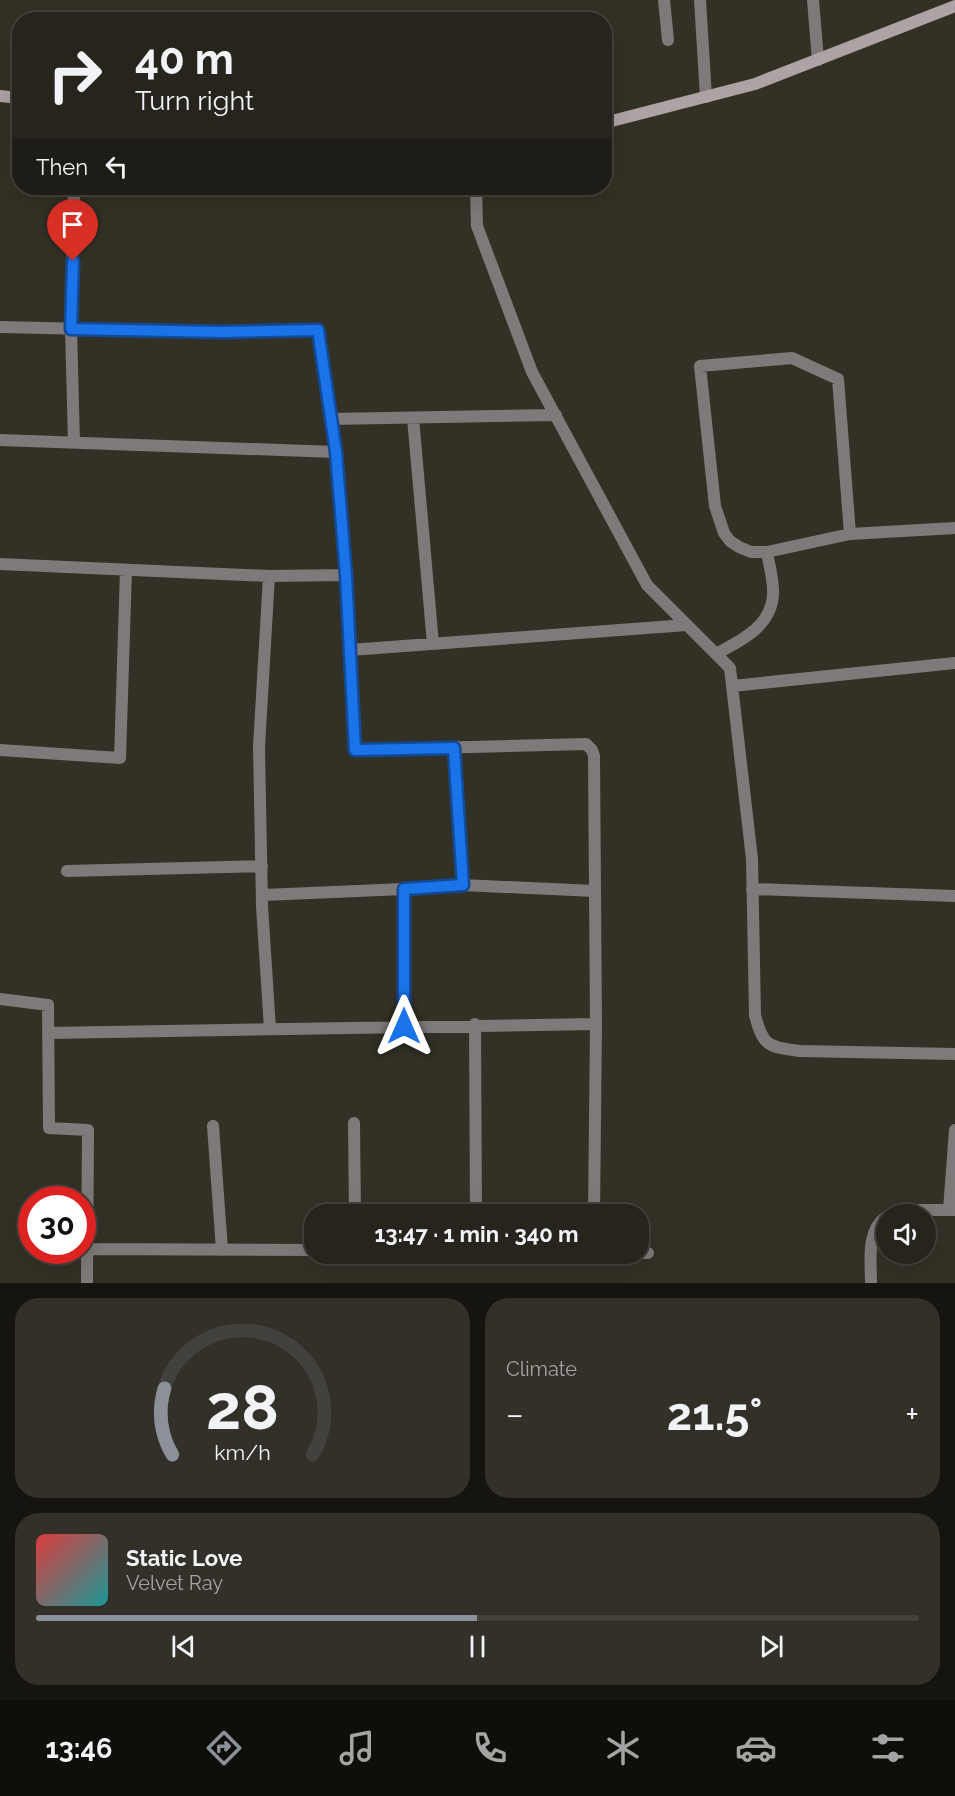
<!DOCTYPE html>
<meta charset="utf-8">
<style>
:root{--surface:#26241c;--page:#323029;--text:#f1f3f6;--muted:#a4a4a3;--line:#42413b;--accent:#8c9099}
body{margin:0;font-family:Raleway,sans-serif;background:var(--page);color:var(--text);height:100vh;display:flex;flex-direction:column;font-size:22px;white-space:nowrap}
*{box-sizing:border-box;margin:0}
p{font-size:20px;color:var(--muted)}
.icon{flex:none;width:33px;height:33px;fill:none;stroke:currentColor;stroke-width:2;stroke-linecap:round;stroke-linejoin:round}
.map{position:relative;height:1283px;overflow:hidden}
.drawer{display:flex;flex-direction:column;gap:15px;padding:15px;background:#15140f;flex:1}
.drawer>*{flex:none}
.hud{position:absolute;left:12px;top:12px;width:600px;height:183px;border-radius:24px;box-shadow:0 6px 24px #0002,0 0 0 2px var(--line);background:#26241c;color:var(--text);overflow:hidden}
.controls{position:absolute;left:876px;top:1204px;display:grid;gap:12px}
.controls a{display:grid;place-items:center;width:60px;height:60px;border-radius:50%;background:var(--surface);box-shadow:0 6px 24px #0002,0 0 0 2px var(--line);font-size:30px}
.speed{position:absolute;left:18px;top:1186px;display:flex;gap:12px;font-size:30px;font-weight:700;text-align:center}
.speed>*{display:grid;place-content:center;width:78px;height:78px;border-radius:50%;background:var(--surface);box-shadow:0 6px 24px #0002,0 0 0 2px var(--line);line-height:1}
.speed .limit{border:9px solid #d22;background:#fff;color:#111}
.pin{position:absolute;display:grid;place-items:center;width:51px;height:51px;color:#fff;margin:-62px -26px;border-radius:50% 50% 50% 0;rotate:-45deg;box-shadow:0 0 6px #0007}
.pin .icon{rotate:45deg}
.me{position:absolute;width:66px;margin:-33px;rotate:0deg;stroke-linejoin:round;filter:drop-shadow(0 0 4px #0008)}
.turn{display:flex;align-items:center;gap:21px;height:126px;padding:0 24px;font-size:27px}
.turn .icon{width:78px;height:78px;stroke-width:2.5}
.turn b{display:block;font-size:42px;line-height:51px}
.then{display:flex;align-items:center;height:57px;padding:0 24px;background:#0003;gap:12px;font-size:22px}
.big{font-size:45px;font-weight:700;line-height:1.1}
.drawer .card{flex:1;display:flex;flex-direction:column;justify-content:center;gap:9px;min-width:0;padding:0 21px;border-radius:24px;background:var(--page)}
.drawer .dial{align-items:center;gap:0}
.dial svg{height:156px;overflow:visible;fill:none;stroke:var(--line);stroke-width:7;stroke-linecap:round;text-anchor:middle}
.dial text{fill:var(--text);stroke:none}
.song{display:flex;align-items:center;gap:18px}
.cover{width:72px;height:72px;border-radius:9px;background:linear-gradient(135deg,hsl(0 70% 55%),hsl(180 70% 35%))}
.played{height:6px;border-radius:3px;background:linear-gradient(90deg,var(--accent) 50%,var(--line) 50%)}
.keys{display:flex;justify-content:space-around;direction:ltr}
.heat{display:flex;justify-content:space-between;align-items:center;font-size:33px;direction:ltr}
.drawer .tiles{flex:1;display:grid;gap:15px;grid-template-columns:1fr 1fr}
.card:last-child{grid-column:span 2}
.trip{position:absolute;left:304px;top:1204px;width:345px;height:60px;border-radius:24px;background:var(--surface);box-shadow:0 6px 24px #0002,0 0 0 2px var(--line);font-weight:700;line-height:60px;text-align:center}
.tab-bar{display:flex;height:96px;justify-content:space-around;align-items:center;background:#0f0e0b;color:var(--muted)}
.tab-bar .icon{width:42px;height:42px}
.tab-bar .on{color:var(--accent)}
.tab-bar b{font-size:27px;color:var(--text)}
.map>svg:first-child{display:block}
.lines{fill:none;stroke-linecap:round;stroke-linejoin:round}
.lane{stroke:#80797a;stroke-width:12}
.street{stroke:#80797a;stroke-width:12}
.secondary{stroke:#aea3a4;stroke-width:12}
.route-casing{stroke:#114b97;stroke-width:15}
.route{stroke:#1a73e8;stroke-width:10}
</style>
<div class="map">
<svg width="955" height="1283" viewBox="0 0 955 1283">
<rect width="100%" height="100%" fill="#333025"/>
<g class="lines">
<path class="lane" d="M 664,0 L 668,40
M 700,0 L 706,97
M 813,0 L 818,60"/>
<path class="street" d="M 476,188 L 477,226 L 532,372 L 647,585 L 730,668 L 752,859 L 755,1015 C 763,1047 769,1047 800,1051 L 955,1054
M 0,327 L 222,332 L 318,330 L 330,419
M 413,418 L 433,644
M 0,440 L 336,452
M 74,442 L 71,329 L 74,188
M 850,534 L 767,552 L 751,552 L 739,547 L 730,541 L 724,533 L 715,506 L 700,366 L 792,358 L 838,379 L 850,534 L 955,528
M 0,564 L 269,576 L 346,575 L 336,452 L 330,419 L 556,415
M 346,575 L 355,750 L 586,744 L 592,750 L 594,756 L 596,1024 L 594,1215
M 269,576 L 259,747 L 262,906 L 270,1029
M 350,650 L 687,625
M 716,654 C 740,641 771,627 773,595 C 774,581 769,565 767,552
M 732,686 L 955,663
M 0,750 L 120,758 L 126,570
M 67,871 L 262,866
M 463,885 L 595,891
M 752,889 L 955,896
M 263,895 L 404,889
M 0,999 L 48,1005 L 49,1128 L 88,1130 L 87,1283
M 475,1024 L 476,1215
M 404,1026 L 404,889 L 463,885 L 454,748
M 48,1033 L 596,1024
M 354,1123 L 355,1215
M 213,1126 L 222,1250
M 949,1210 L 955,1130
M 890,1215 L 900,1210 L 955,1210
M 87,1249 L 315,1250
M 639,1253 L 648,1253
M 871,1283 C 871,1261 866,1231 886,1217"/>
<path class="secondary" d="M 0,96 L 20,98
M 604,123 L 755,84 L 955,6"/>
</g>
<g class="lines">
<defs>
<path id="route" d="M 73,261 L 71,329 L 222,332 L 318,330 L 336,452 L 346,575 L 355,750 L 454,748 L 463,885 L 404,889 L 404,1026"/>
</defs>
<use href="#route" class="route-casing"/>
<use href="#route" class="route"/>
</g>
</svg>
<div class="controls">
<a><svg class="icon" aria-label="sound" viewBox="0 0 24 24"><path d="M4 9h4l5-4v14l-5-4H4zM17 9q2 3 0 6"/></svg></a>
</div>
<div class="speed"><div class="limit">30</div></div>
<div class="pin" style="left:73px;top:261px;background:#d93025"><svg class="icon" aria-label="arrive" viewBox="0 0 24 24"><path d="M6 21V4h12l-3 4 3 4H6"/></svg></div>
<svg class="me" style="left:404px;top:1026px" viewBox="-20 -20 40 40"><path d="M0-17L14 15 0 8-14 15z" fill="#1a73e8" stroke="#fff" stroke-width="4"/></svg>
<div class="trip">13:47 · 1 min · 340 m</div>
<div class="hud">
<div class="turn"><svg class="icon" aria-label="right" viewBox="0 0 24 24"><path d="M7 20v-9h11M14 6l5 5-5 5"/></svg><div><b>40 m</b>Turn right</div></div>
<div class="then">Then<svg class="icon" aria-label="left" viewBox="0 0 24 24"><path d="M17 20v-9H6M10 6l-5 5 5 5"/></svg></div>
</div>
</div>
<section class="drawer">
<div class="tiles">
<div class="card dial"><svg viewBox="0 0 100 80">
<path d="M14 69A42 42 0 1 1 86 69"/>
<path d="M14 69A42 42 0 0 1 10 35" stroke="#8c9099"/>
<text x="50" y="56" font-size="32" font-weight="700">28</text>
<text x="50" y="72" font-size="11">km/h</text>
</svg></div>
<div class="card"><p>Climate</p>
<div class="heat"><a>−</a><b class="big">21.5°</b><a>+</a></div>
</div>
<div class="card">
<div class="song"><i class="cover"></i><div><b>Static Love</b><p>Velvet Ray</p></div></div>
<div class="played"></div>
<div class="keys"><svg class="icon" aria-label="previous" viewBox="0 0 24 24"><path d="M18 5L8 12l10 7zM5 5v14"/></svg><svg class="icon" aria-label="pause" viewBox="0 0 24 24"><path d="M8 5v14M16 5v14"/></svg><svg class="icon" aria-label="next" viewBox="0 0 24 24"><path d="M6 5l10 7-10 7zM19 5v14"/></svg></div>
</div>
</div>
</section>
<nav class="tab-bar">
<b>13:46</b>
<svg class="icon on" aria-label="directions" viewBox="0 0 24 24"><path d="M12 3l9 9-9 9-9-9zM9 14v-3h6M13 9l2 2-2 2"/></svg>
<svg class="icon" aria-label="music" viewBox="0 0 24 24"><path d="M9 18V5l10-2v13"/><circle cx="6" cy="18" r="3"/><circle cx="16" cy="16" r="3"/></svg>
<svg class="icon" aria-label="phone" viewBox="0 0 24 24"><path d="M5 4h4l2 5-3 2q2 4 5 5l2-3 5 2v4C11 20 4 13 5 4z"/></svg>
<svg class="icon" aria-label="climate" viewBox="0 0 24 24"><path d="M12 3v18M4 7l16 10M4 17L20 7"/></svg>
<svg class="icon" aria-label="car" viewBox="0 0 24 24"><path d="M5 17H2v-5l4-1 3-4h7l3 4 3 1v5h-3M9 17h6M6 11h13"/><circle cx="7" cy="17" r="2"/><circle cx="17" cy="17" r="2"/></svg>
<svg class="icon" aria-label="filters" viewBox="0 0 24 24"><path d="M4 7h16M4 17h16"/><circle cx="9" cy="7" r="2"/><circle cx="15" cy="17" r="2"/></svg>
</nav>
